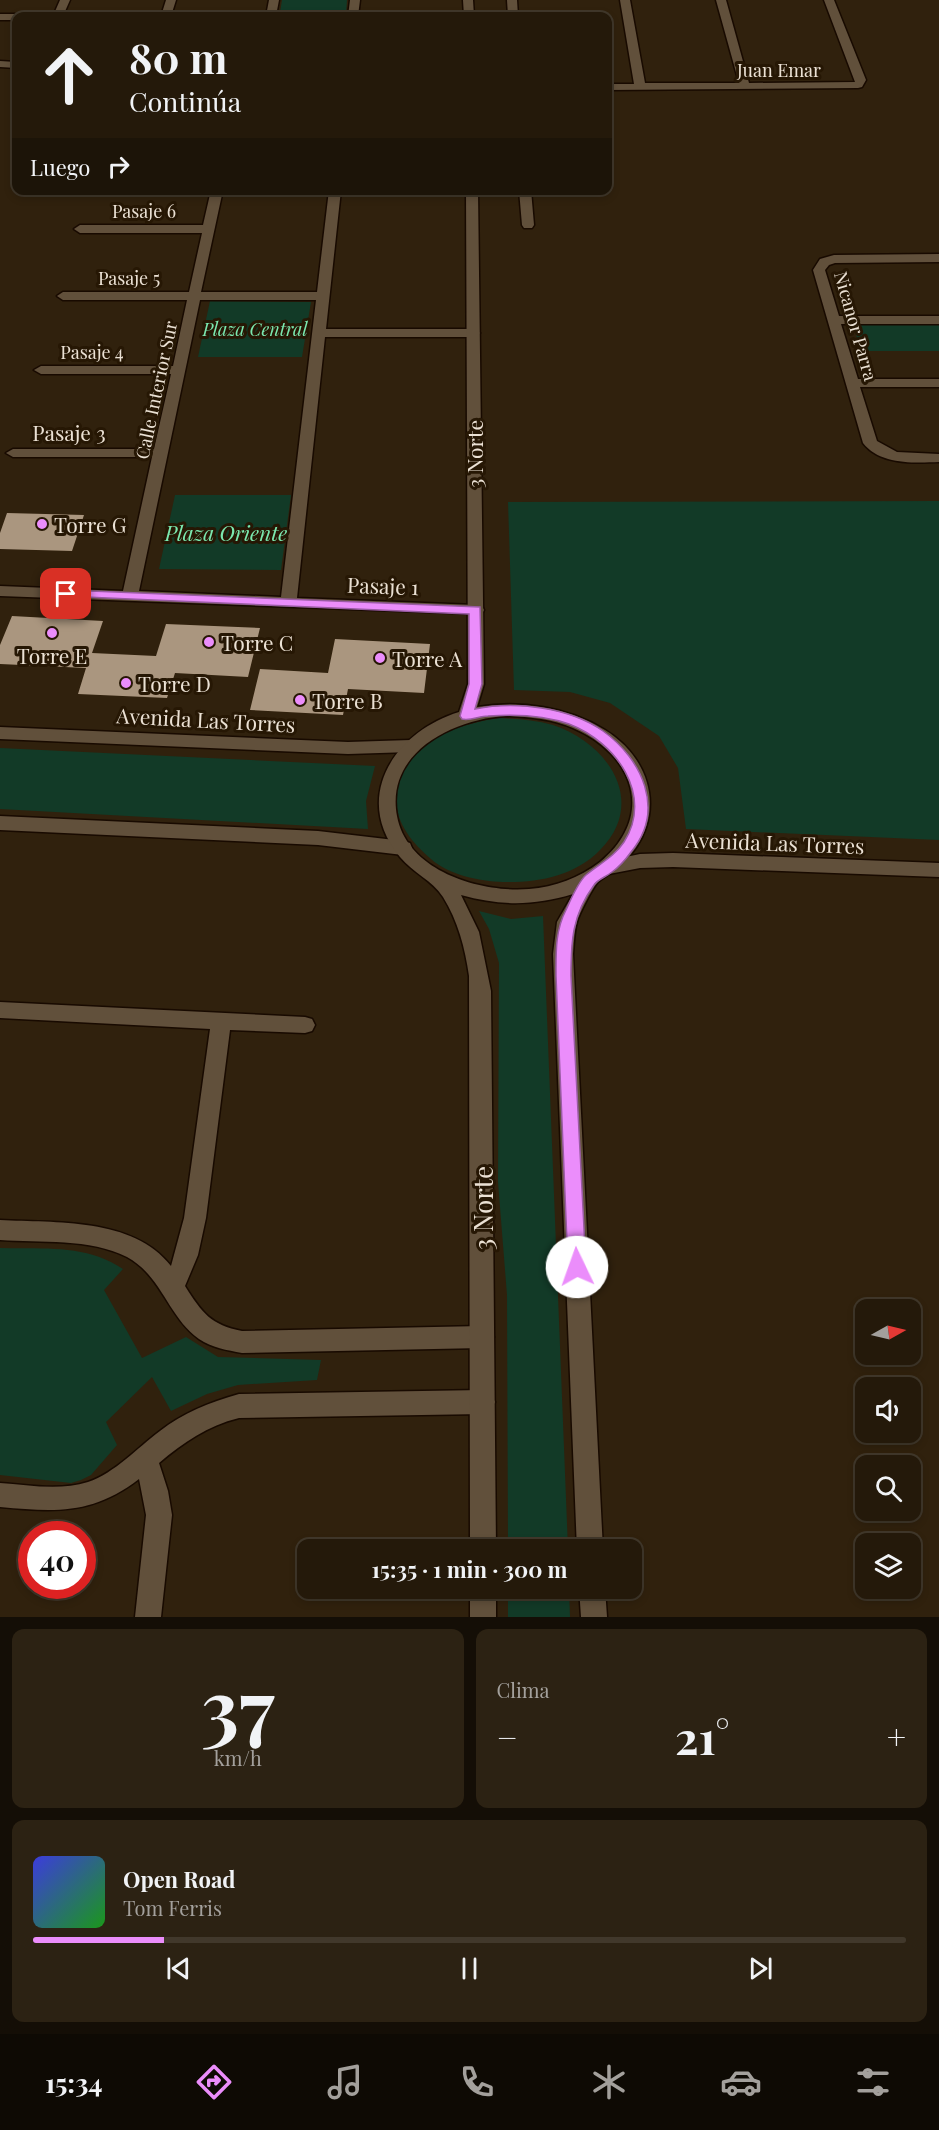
<!DOCTYPE html>
<html lang="es">
<meta charset="utf-8">
<style>
:root{--surface:#24190a;--page:#2c2213;--text:#f1f3f6;--muted:#a3a09c;--line:#41382b;--accent:#eb8dfb}
body{margin:0;font-family:"Playfair Display",serif;background:var(--page);color:var(--text);height:100vh;display:flex;flex-direction:column;font-size:22px;white-space:nowrap}
*{box-sizing:border-box;margin:0}
p{font-size:20px;color:var(--muted)}
.icon{flex:none;width:33px;height:33px;fill:none;stroke:currentColor;stroke-width:2;stroke-linecap:round;stroke-linejoin:round}
.map{position:relative;height:1617px;overflow:hidden}
.details{display:flex;flex-direction:column;gap:12px;padding:12px;background:#140e06;flex:1}
.details>*{flex:none}
.banner{position:absolute;left:12px;top:12px;width:600px;height:183px;border-radius:12px;box-shadow:0 3px 9px #0003,0 0 0 2px var(--line);background:#24190a;color:var(--text);overflow:hidden}
.needle{width:39px;rotate:82deg}
.buttons{position:absolute;left:855px;top:1299px;display:grid;gap:12px}
.buttons a{display:grid;place-items:center;width:66px;height:66px;border-radius:12px;background:var(--surface);box-shadow:0 3px 9px #0003,0 0 0 2px var(--line);font-size:30px}
.speed{position:absolute;left:18px;top:1521px;display:flex;gap:12px;font-size:30px;font-weight:700;text-align:center}
.speed>*{display:grid;place-content:center;width:78px;height:78px;border-radius:50%;background:var(--surface);box-shadow:0 3px 9px #0003,0 0 0 2px var(--line);line-height:1}
.speed .limit{border:9px solid #d22;background:#fff;color:#111}
.pin{position:absolute;display:grid;place-items:center;width:51px;height:51px;color:#fff;margin:-26px;border-radius:12px;box-shadow:0 3px 9px #0006}
.me{position:absolute;width:66px;margin:-33px;rotate:357deg;stroke-linejoin:round;filter:drop-shadow(0 0 4px #0008)}
.turn{display:flex;align-items:center;gap:21px;height:126px;padding:0 18px;font-size:27px}
.turn .icon{width:78px;height:78px;stroke-width:2.5}
.turn b{display:block;font-size:42px;line-height:51px}
.then{display:flex;align-items:center;height:57px;padding:0 18px;background:#0003;gap:12px;font-size:22px}
.big{font-size:45px;font-weight:700;line-height:1.1}
.details .card{flex:1;display:flex;flex-direction:column;justify-content:center;gap:9px;min-width:0;padding:0 21px;border-radius:12px;background:var(--page)}
.details .dial{align-items:center;gap:0}
.dial b{font-size:78px;line-height:1}
.song{display:flex;align-items:center;gap:18px}
.cover{width:72px;height:72px;border-radius:9px;background:linear-gradient(135deg,hsl(240 70% 55%),hsl(120 70% 35%))}
.played{height:6px;border-radius:3px;background:linear-gradient(90deg,var(--accent) 15%,var(--line) 15%)}
.keys{display:flex;justify-content:space-around;direction:ltr}
.heat{display:flex;justify-content:space-between;align-items:center;font-size:33px;direction:ltr}
.details .tiles{flex:1;display:grid;gap:12px;grid-template-columns:1fr 1fr}
.card:last-child{grid-column:span 2}
.trip{position:absolute;left:297px;top:1539px;width:345px;height:60px;border-radius:12px;background:var(--surface);box-shadow:0 3px 9px #0003,0 0 0 2px var(--line);font-weight:700;line-height:60px;text-align:center}
.tab-bar{display:flex;height:96px;justify-content:space-around;align-items:center;background:#0e0a04;color:var(--muted)}
.tab-bar .icon{width:42px;height:42px}
.tab-bar .on{color:var(--accent)}
.tab-bar b{font-size:27px;color:var(--text)}
.map>svg:first-child{display:block}
.green{fill:#123a27}
.building{fill:#aa967f}
.lines{fill:none;stroke-linecap:round;stroke-linejoin:round}
.minor-casing{stroke:#180a00;stroke-width:3}
.tertiary-casing{stroke:#180a00;stroke-width:3}
.minor{fill:#61503b;fill-rule:evenodd}
.tertiary{fill:#61503b;fill-rule:evenodd}
.route{fill:#eb8dfb;stroke:#995ca3;stroke-width:1.5}
.poi-dot{fill:#eb8dfb;stroke:#261704;stroke-width:2}
.labels{text-anchor:middle;dominant-baseline:central;stroke-width:6;stroke-linejoin:round;paint-order:stroke}
.far-street-label{font-size:18px;fill:#ebe1d4;stroke:#261704}
.far-park-label{font-size:18px;font-style:italic;fill:#7be8af;stroke:#261704}
.street-label{font-size:21px;fill:#ebe1d4;stroke:#261704}
.poi-label{font-size:21px;fill:#ebe1d4;stroke:#261704;text-anchor:start}
.park-label{font-size:21px;font-style:italic;fill:#7be8af;stroke:#261704}
.near-street-label{font-size:26px;fill:#ebe1d4;stroke:#261704}
</style>
<div class="map">
<svg width="939" height="1617" viewBox="0 0 939 1617">
<rect width="100%" height="100%" fill="#30210d"/>
<path class="green" d="M 282,0 L 347,0 L 346,14 L 337,16 L 286,16 L 280,12 Z
M 210,301 L 311,302 L 302,357 L 198,357 Z
M 857,324 L 939,324 L 939,351 L 861,351 L 854,328 Z
M 175,495 L 291,495 L 281,570 L 159,569 Z
M 939,501 L 939,840 L 686,829 L 678,768 L 659,736 L 610,703 L 570,692 L 514,690 L 508,502 Z
M 499,718 C 517,719 535,720 553,725 C 608,743 648,802 600,850 C 575,876 537,883 503,882 C 479,881 449,875 431,859 C 411,842 393,820 397,793 C 405,742 454,725 499,718 Z
M 0,748 L 375,766 L 366,801 L 368,829 L 0,809 Z
M 479,911 L 511,919 L 543,916 L 568,1549 L 508,1549 L 507,1295 L 498,1182 L 499,963 L 489,929 Z
M 0,1248 C 42,1249 87,1244 123,1269 L 104,1290 L 142,1358 L 186,1337 L 218,1357 L 321,1360 L 317,1380 L 238,1385 L 207,1394 L 171,1411 L 152,1377 L 106,1422 L 117,1445 L 91,1475 L 81,1480 L 71,1483 L 0,1475 Z
M 508,1589 L 569,1589 L 570,1617 L 508,1617 Z"/>
<path class="building" d="M 7,513 L 84,515 L 72,551 L 0,549 L 0,533 Z
M 12,616 L 103,621 L 92,653 L 156,656 L 166,624 L 260,628 L 248,677 L 175,673 L 167,698 L 78,694 L 86,668 L 0,664 L 0,645 Z
M 335,639 L 430,644 L 424,693 L 348,689 L 343,715 L 250,710 L 260,669 L 328,673 Z"/>
<g class="lines">
<defs>
<path id="minor" d="M 60,0 L 70,0 L 63,16 L 53,16 Z
M 166,0 L 176,0 L 171,16 L 161,16 Z
M 269,0 L 279,0 L 276,16 L 266,16 Z
M 350,0 L 360,0 L 358,16 L 348,16 Z
M 620,0 L 630,0 L 645,83 L 739,83 L 716,0 L 726,0 L 749,83 L 855,82 L 824,0 L 834,0 L 866,80 L 862,87 L 858,88 L 608,90 L 608,84 L 634,84 Z
M 0,14 L 16,14 L 21,16 L 16,16 L 16,20 L 0,20 Z
M 0,61 L 16,62 L 16,68 L 0,67 Z
M 211,190 L 223,190 L 201,292 L 317,292 L 329,190 L 341,190 L 326,329 L 473,329 L 480,333 L 473,337 L 325,337 L 297,598 L 476,605 L 482,606 L 484,610 L 482,614 L 0,596 L 0,586 L 123,591 L 152,457 L 13,457 L 6,453 L 13,449 L 154,449 L 171,374 L 41,374 L 34,370 L 41,366 L 173,366 L 187,300 L 63,300 L 57,296 L 63,292 L 189,292 L 202,233 L 80,233 L 74,229 L 80,225 L 203,225 ZM 200,300 L 316,300 L 281,597 L 139,591 Z
M 519,190 L 531,190 L 534,225 L 532,228 L 524,228 L 522,225 Z
M 939,254 L 939,262 L 835,263 L 829,265 L 825,270 L 839,316 L 939,316 L 939,324 L 841,324 L 858,379 L 939,379 L 939,387 L 860,387 L 877,441 L 897,452 L 939,454 L 939,462 C 914,463 880,465 863,443 L 813,270 L 820,259 L 834,255 Z
M 0,727 L 348,742 L 411,740 L 417,742 L 420,746 L 417,750 L 411,752 L 348,754 L 0,739 Z
M 0,816 L 318,831 L 403,841 L 410,843 L 412,848 L 410,853 L 403,855 L 318,845 L 0,830 Z
M 673,853 L 939,863 L 939,877 L 673,867 L 640,868 L 609,874 L 602,872 L 600,867 L 602,862 L 640,854 Z
M 0,1002 L 305,1017 L 312,1019 L 315,1025 L 312,1031 L 305,1033 L 230,1030 L 206,1218 L 198,1255 L 185,1286 C 202,1313 211,1325 242,1331 L 482,1326 L 490,1329 L 494,1337 L 490,1345 L 482,1348 L 242,1353 C 227,1350 212,1348 199,1339 C 168,1317 162,1276 127,1257 C 90,1238 40,1243 0,1240 L 0,1220 C 55,1223 133,1217 171,1266 L 184,1218 L 210,1029 L 0,1018 Z
M 483,1390 L 491,1394 L 495,1402 L 491,1410 L 483,1414 L 239,1418 C 207,1426 184,1442 159,1463 L 168,1491 L 172,1515 L 161,1617 L 135,1617 L 146,1515 L 139,1479 C 92,1515 56,1512 0,1507 L 0,1483 C 28,1485 60,1491 88,1482 C 115,1473 137,1448 160,1431 C 183,1413 210,1402 239,1394 Z"/>
<path id="tertiary" d="M 463,0 L 473,0 L 474,16 L 464,16 Z
M 507,0 L 517,0 L 518,16 L 508,16 Z
M 466,190 L 478,190 L 484,684 L 477,707 C 520,700 569,707 605,730 C 655,761 666,820 624,862 C 617,870 606,875 598,882 C 593,887 579,914 577,922 C 574,932 574,944 573,954 L 603,1550 L 577,1550 L 553,954 L 557,922 L 573,894 C 534,906 500,906 461,895 L 479,932 L 491,991 L 496,1550 L 470,1550 L 469,976 C 465,948 458,921 443,897 C 432,880 413,873 400,857 C 351,798 394,732 459,712 L 468,684 ZM 506,716 C 529,717 552,719 573,728 C 634,754 656,816 600,862 C 579,878 555,887 529,889 C 480,893 407,871 397,816 C 385,752 454,719 506,716 Z
M 470,1588 L 496,1588 L 496,1617 L 470,1617 Z
M 579,1588 L 605,1588 L 607,1617 L 581,1617 Z"/>
</defs>
<use href="#minor" class="minor-casing"/>
<use href="#tertiary" class="tertiary-casing"/>
<use href="#minor" class="minor"/>
<use href="#tertiary" class="tertiary"/>
</g>
<path class="route" d="M 66,590 L 480,607 L 482,684 L 475,709 C 515,701 569,707 603,731 C 642,759 666,810 631,852 C 626,859 619,867 612,872 C 606,877 598,879 594,885 C 572,915 571,942 571,976 L 586,1267 L 583,1272 L 577,1275 L 571,1272 L 568,1267 L 556,976 C 556,953 555,931 566,910 C 571,899 578,882 586,875 C 599,864 614,857 624,842 C 654,795 616,742 569,724 C 544,715 515,714 488,716 C 479,716 471,721 462,719 L 460,716 L 469,684 L 469,614 L 62,596 L 60,594 Z"/>
<g class="poi-dot">
<circle cx="42" cy="524" r="6"/>
<circle cx="52" cy="633" r="6"/>
<circle cx="209" cy="642" r="6"/>
<circle cx="380" cy="658" r="6"/>
<circle cx="126" cy="683" r="6"/>
<circle cx="300" cy="700" r="6"/>
</g>
<g class="labels">
<g class="far-street-label">
<text x="779" y="70">Juan Emar</text>
<text x="144" y="211">Pasaje 6</text>
<text x="129" y="278">Pasaje 5</text>
<text transform="translate(856 326) rotate(74)">Nicanor Parra</text>
<text x="92" y="352">Pasaje 4</text>
<text transform="translate(156 390) rotate(-78)">Calle Interior Sur</text>
</g>
<g class="far-park-label">
<text x="255" y="329">Plaza Central</text>
</g>
<g class="street-label">
<text x="69" y="432">Pasaje 3</text>
<text transform="translate(474 454) rotate(-90)">3 Norte</text>
<text transform="translate(383 585) rotate(2)">Pasaje 1</text>
<text transform="translate(206 719) rotate(3)">Avenida Las Torres</text>
<text transform="translate(775 842) rotate(2)">Avenida Las Torres</text>
</g>
<g class="poi-label">
<text x="54" y="524">Torre G</text>
<text x="221" y="642">Torre C</text>
<text x="52" y="655" text-anchor="middle">Torre E</text>
<text x="392" y="658">Torre A</text>
<text x="138" y="683">Torre D</text>
<text x="312" y="700">Torre B</text>
</g>
<g class="park-label">
<text x="226" y="532">Plaza Oriente</text>
</g>
<g class="near-street-label">
<text transform="translate(482 1208) rotate(-90)">3 Norte</text>
</g>
</g>
</svg>
<div class="buttons">
<a><svg class="needle" viewBox="-14 -14 28 28"><path d="M0-13l5 13h-10z" fill="#e53935"/><path d="M0 13l5-13h-10z" fill="#a3a09c"/></svg></a>
<a><svg class="icon" aria-label="sound" viewBox="0 0 24 24"><path d="M4 9h4l5-4v14l-5-4H4zM17 9q2 3 0 6"/></svg></a>
<a><svg class="icon" aria-label="search" viewBox="0 0 24 24"><circle cx="10" cy="10" r="6"/><path d="M15 15l6 6"/></svg></a>
<a><svg class="icon" aria-label="layers" viewBox="0 0 24 24"><path d="M12 4l9 5-9 5-9-5zM3 14l9 5 9-5"/></svg></a>
</div>
<div class="speed"><div class="limit">40</div></div>
<div class="pin" style="left:66px;top:594px;background:#d93025"><svg class="icon" aria-label="arrive" viewBox="0 0 24 24"><path d="M6 21V4h12l-3 4 3 4H6"/></svg></div>
<svg class="me" style="left:577px;top:1267px" viewBox="-20 -20 40 40"><circle r="19" fill="#fff"/><path d="M0-13L10 11 0 6-10 11z" fill="#eb8dfb"/></svg>
<div class="trip">15:35 · 1 min · 300 m</div>
<div class="banner">
<div class="turn"><svg class="icon" aria-label="ahead" viewBox="0 0 24 24"><path d="M12 20V5M6 11l6-6 6 6"/></svg><div><b>80 m</b>Continúa</div></div>
<div class="then">Luego<svg class="icon" aria-label="right" viewBox="0 0 24 24"><path d="M7 20v-9h11M14 6l5 5-5 5"/></svg></div>
</div>
</div>
<section class="details">
<div class="tiles">
<div class="card dial"><b>37</b><p>km/h</p></div>
<div class="card"><p>Clima</p>
<div class="heat"><a>−</a><b class="big">21°</b><a>+</a></div>
</div>
<div class="card">
<div class="song"><i class="cover"></i><div><b>Open Road</b><p>Tom Ferris</p></div></div>
<div class="played"></div>
<div class="keys"><svg class="icon" aria-label="previous" viewBox="0 0 24 24"><path d="M18 5L8 12l10 7zM5 5v14"/></svg><svg class="icon" aria-label="pause" viewBox="0 0 24 24"><path d="M8 5v14M16 5v14"/></svg><svg class="icon" aria-label="next" viewBox="0 0 24 24"><path d="M6 5l10 7-10 7zM19 5v14"/></svg></div>
</div>
</div>
</section>
<nav class="tab-bar">
<b>15:34</b>
<svg class="icon on" aria-label="directions" viewBox="0 0 24 24"><path d="M12 3l9 9-9 9-9-9zM9 14v-3h6M13 9l2 2-2 2"/></svg>
<svg class="icon" aria-label="music" viewBox="0 0 24 24"><path d="M9 18V5l10-2v13"/><circle cx="6" cy="18" r="3"/><circle cx="16" cy="16" r="3"/></svg>
<svg class="icon" aria-label="phone" viewBox="0 0 24 24"><path d="M5 4h4l2 5-3 2q2 4 5 5l2-3 5 2v4C11 20 4 13 5 4z"/></svg>
<svg class="icon" aria-label="climate" viewBox="0 0 24 24"><path d="M12 3v18M4 7l16 10M4 17L20 7"/></svg>
<svg class="icon" aria-label="car" viewBox="0 0 24 24"><path d="M5 17H2v-5l4-1 3-4h7l3 4 3 1v5h-3M9 17h6M6 11h13"/><circle cx="7" cy="17" r="2"/><circle cx="17" cy="17" r="2"/></svg>
<svg class="icon" aria-label="filters" viewBox="0 0 24 24"><path d="M4 7h16M4 17h16"/><circle cx="9" cy="7" r="2"/><circle cx="15" cy="17" r="2"/></svg>
</nav>
